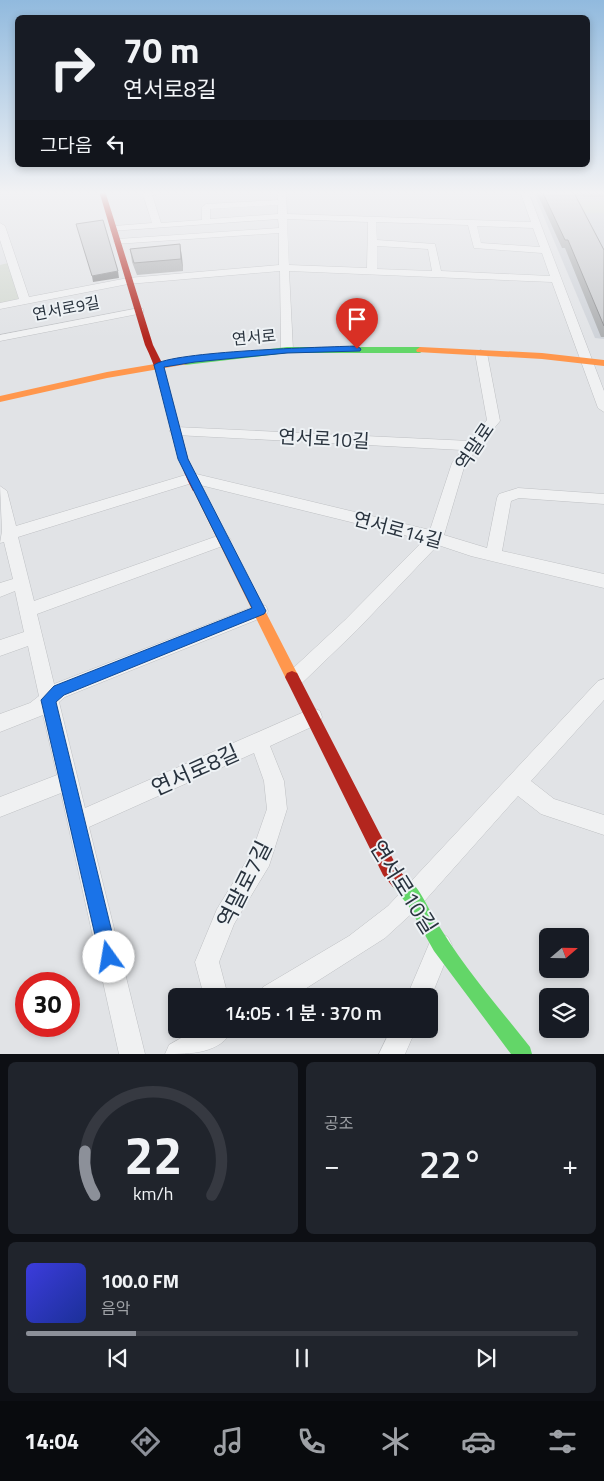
<!DOCTYPE html>
<html lang="ko">
<meta charset="utf-8">
<style>
:root{--surface:#171b24;--page:#20242c;--text:#f1f3f6;--muted:#9ea1a6;--line:#363941;--accent:#8c9099}
body{margin:0;font-family:"Titillium Web","Noto Sans KR",sans-serif;background:var(--page);color:var(--text);height:100vh;display:flex;flex-direction:column;font-size:19px;white-space:nowrap}
*{box-sizing:border-box;margin:0}
p{font-size:16px;color:var(--muted)}
.icon{flex:none;width:28px;height:28px;fill:none;stroke:currentColor;stroke-width:2;stroke-linecap:round;stroke-linejoin:round}
.map{position:relative;height:1054px;overflow:hidden}
.panel{display:flex;flex-direction:column;gap:8px;padding:8px;background:#0d0f14;flex:1}
.panel>*{flex:none}
.hud{position:absolute;left:15px;top:15px;width:575px;height:152px;border-radius:8px;box-shadow:0 2px 8px #0003;background:#171b24;color:var(--text);overflow:hidden}
.needle{width:32px;rotate:70deg}
.controls{position:absolute;left:539px;top:928px;display:grid;gap:10px}
.controls a{display:grid;place-items:center;width:50px;height:50px;border-radius:8px;background:var(--surface);box-shadow:0 2px 8px #0003;font-size:25px}
.speed{position:absolute;left:15px;top:972px;display:flex;gap:10px;font-size:25px;font-weight:700;text-align:center}
.speed>*{display:grid;place-content:center;width:65px;height:65px;border-radius:50%;background:var(--surface);box-shadow:0 2px 8px #0003;line-height:1}
.speed .limit{border:8px solid #d22;background:#fff;color:#111}
.pin{position:absolute;display:grid;place-items:center;width:42px;height:42px;color:#fff;margin:-51px -21px;border-radius:50% 50% 50% 0;rotate:-45deg;box-shadow:0 0 5px #0007}
.pin .icon{rotate:45deg}
.me{position:absolute;width:55px;margin:-28px;rotate:347deg;stroke-linejoin:round;filter:drop-shadow(0 0 4px #0008)}
.turn{display:flex;align-items:center;gap:18px;height:105px;padding:0 25px;font-size:22px}
.turn .icon{width:65px;height:65px;stroke-width:2.5}
.turn b{display:block;font-size:35px;line-height:42px}
.then{display:flex;align-items:center;height:48px;padding:0 25px;background:#0003;gap:10px;font-size:19px}
.big{font-size:38px;font-weight:600;line-height:1.1}
.panel .widget{flex:1;display:flex;flex-direction:column;justify-content:center;gap:8px;min-width:0;padding:0 18px;border-radius:8px;background:var(--page)}
.panel .dial{align-items:center;gap:0}
.dial svg{height:130px;overflow:visible;fill:none;stroke:var(--line);stroke-width:7;stroke-linecap:round;text-anchor:middle}
.dial text{fill:var(--text);stroke:none}
.song{display:flex;align-items:center;gap:15px}
.cover{width:60px;height:60px;border-radius:8px;background:linear-gradient(135deg,hsl(240 70% 55%),hsl(230 70% 35%))}
.played{height:5px;border-radius:2px;background:linear-gradient(90deg,var(--accent) 20%,var(--line) 20%)}
.keys{display:flex;justify-content:space-around;direction:ltr}
.heat{display:flex;justify-content:space-between;align-items:center;font-size:28px;direction:ltr}
.panel .tiles{flex:1;display:grid;gap:8px;grid-template-columns:1fr 1fr}
.widget:last-child{grid-column:span 2}
.trip{position:absolute;left:168px;top:988px;width:270px;height:50px;border-radius:8px;background:var(--surface);box-shadow:0 2px 8px #0003;font-weight:600;line-height:50px;text-align:center}
.menu{display:flex;height:80px;justify-content:space-around;align-items:center;background:#090b0e;color:var(--muted)}
.menu .icon{width:35px;height:35px}
.menu .current{color:var(--accent)}
.menu b{font-size:22px;color:var(--text)}
.map>svg:first-child{display:block}
.built{fill:#cfd3d9}
.green{fill:#d3d9d1}
.lines{fill:none;stroke-linecap:round;stroke-linejoin:round}
.street-casing{stroke:#bfc1c4;stroke-width:1}
.street{fill:#f0f1f2;fill-rule:evenodd}
.fast{fill:#63d668;fill-rule:evenodd}
.slow{fill:#ff974d;fill-rule:evenodd}
.jam{fill:#b3261e;fill-rule:evenodd}
.wall{fill:#adafb1}
.shaded-wall{fill:#8d8e90}
.building{fill:#c9cbce;stroke:#8d8e90}
.route{fill:#1a73e8;stroke:#114b97}
.labels{text-anchor:middle;dominant-baseline:central;stroke-width:4;stroke-linejoin:round;paint-order:stroke}
.far-street-label{font-size:16px;fill:#29333e;stroke:#eef2f5}
.street-label{font-size:19px;fill:#29333e;stroke:#eef2f5}
.near-street-label{font-size:22px;fill:#29333e;stroke:#eef2f5}
</style>
<div class="map">
<svg width="604" height="1054" viewBox="0 0 604 1054">
<rect width="100%" height="100%" fill="#e1e3e6"/>
<path class="built" d="M 533,191 L 604,191 L 604,339 L 595,338 Z"/>
<path class="green" d="M 578,199 L 604,200 L 604,213 L 585,213 Z
M 12,262 L 22,301 L 0,306 L 0,265 Z"/>
<g class="lines">
<defs>
<path id="street" d="M 142,191 L 184,191 L 180,193 L 152,195 L 161,223 L 202,220 L 202,207 L 206,204 L 278,200 L 278,191 L 286,191 L 287,214 L 531,222 L 520,191 L 528,191 L 604,391 L 604,412 L 598,408 L 552,282 L 289,271 L 293,350 L 287,353 L 281,350 L 280,271 L 128,284 L 0,309 L 0,303 L 19,299 L 0,240 L 0,223 L 5,226 L 29,297 L 128,278 L 279,265 L 279,233 L 115,244 L 113,242 L 118,239 L 279,228 L 278,219 L 111,231 L 111,227 L 114,226 L 152,223 ZM 278,205 L 278,214 L 210,219 L 210,209 ZM 287,219 L 368,222 L 367,268 L 289,265 ZM 376,222 L 468,225 L 474,248 L 542,253 L 550,276 L 441,271 L 435,244 L 377,240 ZM 477,226 L 533,228 L 540,247 L 481,243 ZM 377,246 L 428,249 L 432,271 L 377,269 Z
M 139,308 L 143,309 L 143,313 L 0,341 L 0,335 Z
M 481,350 L 487,353 L 500,421 L 465,464 L 444,535 L 487,548 L 497,498 L 499,494 L 518,488 L 604,494 L 604,504 L 519,498 L 511,501 L 502,551 L 604,574 L 604,588 L 471,556 L 438,545 L 357,630 L 301,684 L 295,686 L 289,684 L 286,678 L 289,672 L 345,620 L 424,540 L 192,483 L 18,537 L 34,601 L 223,534 L 228,536 L 231,540 L 228,544 L 37,614 L 54,684 L 260,604 L 266,606 L 268,611 L 266,616 L 65,697 L 59,702 L 85,808 L 313,708 L 320,711 L 322,717 L 320,723 L 270,746 L 284,781 L 287,809 L 269,866 L 234,924 L 219,962 L 228,996 L 204,996 L 195,962 L 217,909 L 252,852 L 267,809 L 264,781 L 254,753 L 89,827 L 145,1054 L 119,1054 L 61,793 L 0,817 L 0,797 L 57,775 L 43,715 L 0,732 L 0,714 L 30,703 L 39,696 L 28,646 L 0,656 L 0,640 L 24,632 L 15,591 L 0,597 L 0,583 L 13,579 L 4,542 L 0,543 L 2,531 L 0,486 L 7,491 L 16,526 L 192,473 L 430,530 L 452,463 L 462,450 L 176,435 L 169,431 L 176,427 L 470,441 L 487,420 L 475,353 Z
M 604,679 L 604,700 L 531,781 L 554,799 L 604,815 L 604,835 L 541,814 L 518,796 L 421,905 L 385,938 L 294,996 L 260,996 L 263,987 L 349,936 L 388,906 L 598,681 Z
M 440,933 L 448,937 L 452,945 L 429,1002 L 429,996 L 407,996 L 432,937 Z
M 197,1029 L 233,1029 C 221,1054 190,1054 165,1054 L 169,1045 Z
M 391,1029 L 416,1029 L 405,1054 L 379,1054 Z"/>
</defs>
<use href="#street" class="street-casing"/>
<use href="#street" class="street"/>
<path class="fast" d="M 287,347 L 420,347 L 424,350 L 420,353 L 287,353 L 185,365 L 181,362 L 185,359 Z
M 399,873 C 415,879 424,900 432,914 C 459,962 496,1004 530,1047 L 532,1054 L 511,1054 L 434,951 L 408,905 L 393,887 L 391,881 L 393,875 Z"/>
<path class="slow" d="M 420,347 L 542,353 L 604,360 L 604,366 L 542,359 L 417,352 L 416,350 Z
M 185,359 L 189,362 L 188,364 L 107,378 L 0,402 L 0,396 L 107,372 Z
M 197,484 L 202,488 L 297,673 L 299,677 L 297,681 L 292,683 L 287,681 L 192,488 Z"/>
<path class="jam" d="M 99,191 L 105,191 L 153,345 L 163,365 L 188,459 L 202,488 L 201,491 L 193,491 C 168,445 168,391 145,345 Z
M 292,671 L 297,673 L 395,863 L 407,881 L 405,887 L 399,889 L 393,887 L 383,875 L 285,677 L 287,673 Z"/>
</g>
<path class="wall" d="M 536,191 L 604,191 L 604,197 L 576,196 L 604,250 L 604,337 L 601,337 L 565,248 L 562,248 Z
M 130,249 L 182,257 L 183,271 L 137,275 L 132,262 Z"/>
<path class="shaded-wall" d="M 180,244 L 182,257 L 183,271 L 181,259 Z
M 118,271 L 119,278 L 93,282 L 92,276 Z"/>
<path class="building" d="M 542,191 L 573,191 L 604,250 L 604,326 L 568,240 L 565,240 Z
M 103,220 L 118,271 L 92,276 L 76,224 Z
M 180,244 L 181,259 L 134,263 L 130,249 Z"/>
<linearGradient id="sky" x2="0" y2="1"><stop stop-color="#91bade"/><stop offset="0.57" stop-color="#f2f2f4"/><stop offset="1" stop-color="#f2f2f4" stop-opacity="0"/></linearGradient>
<rect width="604" height="338" fill="url(#sky)"/>
<path class="route" d="M 357,346 L 361,349 L 360,351 L 287,353 L 195,362 L 164,367 L 188,459 L 266,611 L 264,614 L 64,695 L 56,702 L 118,957 L 115,963 L 109,966 L 103,963 L 100,957 L 41,700 L 54,686 L 252,608 L 178,459 L 154,365 C 172,351 325,347 357,346 Z"/>
<g class="labels">
<g class="far-street-label">
<text transform="translate(66 308) rotate(-11)">연서로9길</text>
<text transform="translate(254 337) rotate(-5)">연서로</text>
</g>
<g class="street-label">
<text transform="translate(324 438) rotate(3)">연서로10길</text>
<text transform="translate(474 446) rotate(-56)">역말로</text>
<text transform="translate(398 529) rotate(15)">연서로14길</text>
</g>
<g class="near-street-label">
<text transform="translate(195 770) rotate(-24)">연서로8길</text>
<text transform="translate(244 884) rotate(-63)">역말로7길</text>
<text transform="translate(404 887) rotate(58)">연서로10길</text>
</g>
</g>
</svg>
<div class="controls">
<a><svg class="needle" viewBox="-14 -14 28 28"><path d="M0-13l5 13h-10z" fill="#e53935"/><path d="M0 13l5-13h-10z" fill="#9ea1a6"/></svg></a>
<a><svg class="icon" aria-label="layers" viewBox="0 0 24 24"><path d="M12 4l9 5-9 5-9-5zM3 14l9 5 9-5"/></svg></a>
</div>
<div class="speed"><div class="limit">30</div></div>
<div class="pin" style="left:357px;top:349px;background:#d93025"><svg class="icon" aria-label="arrive" viewBox="0 0 24 24"><path d="M6 21V4h12l-3 4 3 4H6"/></svg></div>
<svg class="me" style="left:109px;top:957px" viewBox="-20 -20 40 40"><circle r="19" fill="#fff"/><path d="M0-13L10 11 0 6-10 11z" fill="#1a73e8"/></svg>
<div class="trip">14:05 · 1 분 · 370 m</div>
<div class="hud">
<div class="turn"><svg class="icon" aria-label="right" viewBox="0 0 24 24"><path d="M7 20v-9h11M14 6l5 5-5 5"/></svg><div><b>70 m</b>연서로8길</div></div>
<div class="then">그다음<svg class="icon" aria-label="left" viewBox="0 0 24 24"><path d="M17 20v-9H6M10 6l-5 5 5 5"/></svg></div>
</div>
</div>
<section class="panel">
<div class="tiles">
<div class="widget dial"><svg viewBox="0 0 100 80">
<path d="M14 69A42 42 0 1 1 86 69"/>
<path d="M14 69A42 42 0 0 1 8 42" stroke="#8c9099"/>
<text x="50" y="56" font-size="32" font-weight="700">22</text>
<text x="50" y="72" font-size="11">km/h</text>
</svg></div>
<div class="widget"><p>공조</p>
<div class="heat"><a>−</a><b class="big">22°</b><a>+</a></div>
</div>
<div class="widget">
<div class="song"><i class="cover"></i><div><b>100.0 FM</b><p>음악</p></div></div>
<div class="played"></div>
<div class="keys"><svg class="icon" aria-label="previous" viewBox="0 0 24 24"><path d="M18 5L8 12l10 7zM5 5v14"/></svg><svg class="icon" aria-label="pause" viewBox="0 0 24 24"><path d="M8 5v14M16 5v14"/></svg><svg class="icon" aria-label="next" viewBox="0 0 24 24"><path d="M6 5l10 7-10 7zM19 5v14"/></svg></div>
</div>
</div>
</section>
<nav class="menu">
<b>14:04</b>
<svg class="icon current" aria-label="directions" viewBox="0 0 24 24"><path d="M12 3l9 9-9 9-9-9zM9 14v-3h6M13 9l2 2-2 2"/></svg>
<svg class="icon" aria-label="music" viewBox="0 0 24 24"><path d="M9 18V5l10-2v13"/><circle cx="6" cy="18" r="3"/><circle cx="16" cy="16" r="3"/></svg>
<svg class="icon" aria-label="phone" viewBox="0 0 24 24"><path d="M5 4h4l2 5-3 2q2 4 5 5l2-3 5 2v4C11 20 4 13 5 4z"/></svg>
<svg class="icon" aria-label="climate" viewBox="0 0 24 24"><path d="M12 3v18M4 7l16 10M4 17L20 7"/></svg>
<svg class="icon" aria-label="car" viewBox="0 0 24 24"><path d="M5 17H2v-5l4-1 3-4h7l3 4 3 1v5h-3M9 17h6M6 11h13"/><circle cx="7" cy="17" r="2"/><circle cx="17" cy="17" r="2"/></svg>
<svg class="icon" aria-label="filters" viewBox="0 0 24 24"><path d="M4 7h16M4 17h16"/><circle cx="9" cy="7" r="2"/><circle cx="15" cy="17" r="2"/></svg>
</nav>
